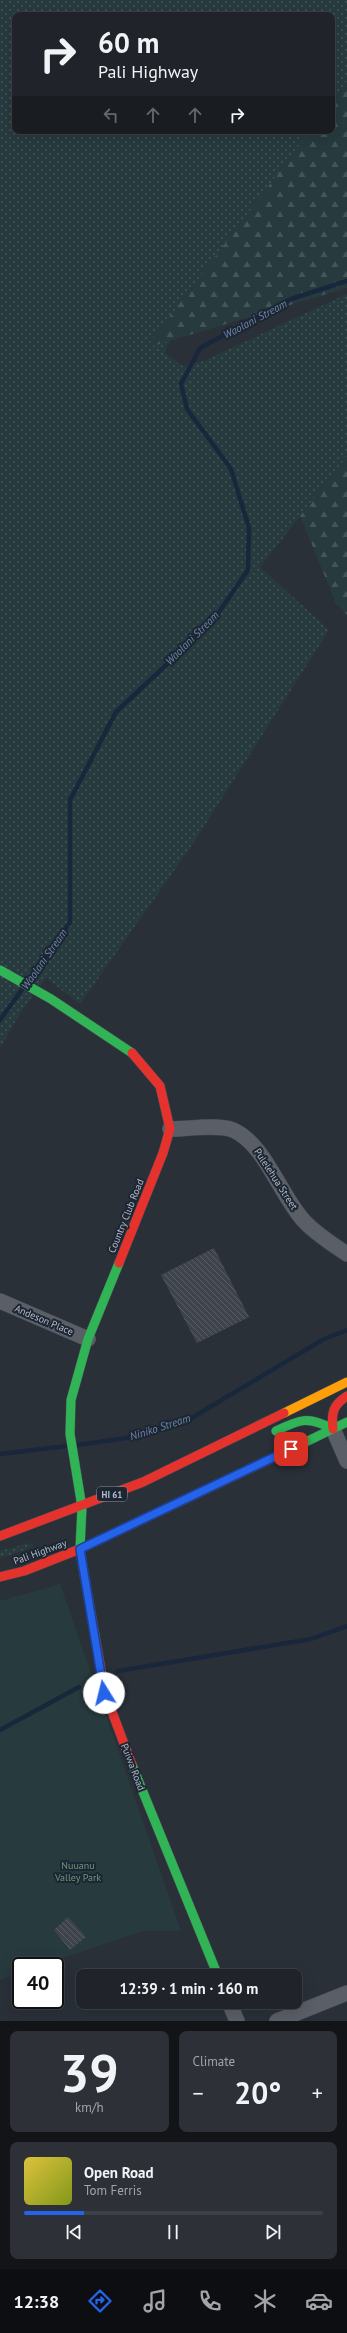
<!DOCTYPE html>
<meta charset="utf-8">
<style>
:root{--surface:#20242a;--page:#2d3036;--text:#f1f3f6;--muted:#a2a4a8;--line:#3d4147;--accent:#2563eb}
body{margin:0;font-family:"PT Sans",sans-serif;background:var(--page);color:var(--text);height:100vh;display:flex;flex-direction:column;font-size:15px;white-space:nowrap}
*{box-sizing:border-box;margin:0}
p{font-size:13px;color:var(--muted)}
.icon{flex:none;width:22px;height:22px;fill:none;stroke:currentColor;stroke-width:2;stroke-linecap:round;stroke-linejoin:round}
.map{position:relative;height:2021px;overflow:hidden}
.drawer{display:flex;flex-direction:column;gap:10px;padding:10px;background:#121417;flex:1}
.drawer>*{flex:none}
.hud{position:absolute;left:12px;top:12px;width:323px;height:122px;border-radius:8px;box-shadow:0 4px 16px #0002,0 0 0 1px var(--line);background:#20242a;color:var(--text);overflow:hidden}
.speed{position:absolute;left:12px;top:1957px;display:flex;gap:8px;font-size:20px;font-weight:700;text-align:center}
.speed>*{display:grid;place-content:center;width:52px;height:52px;border-radius:50%;background:var(--surface);box-shadow:0 4px 16px #0002,0 0 0 1px var(--line);line-height:1}
.speed .limit{border:2px solid #111;border-radius:6px;background:#fff;color:#111}
.pin{position:absolute;display:grid;place-items:center;width:34px;height:34px;color:#fff;margin:-17px;border-radius:8px;box-shadow:0 2px 6px #0006}
.me{position:absolute;width:44px;margin:-22px;rotate:351deg;stroke-linejoin:round;filter:drop-shadow(0 0 3px #0008)}
.turn{display:flex;align-items:center;gap:14px;height:84px;padding:0 20px;font-size:18px}
.turn .icon{width:52px;height:52px;stroke-width:2.5}
.turn b{display:block;font-size:28px;line-height:34px}
.lanes{display:flex;align-items:center;height:38px;padding:0 20px;background:#0003;justify-content:center;gap:20px;direction:ltr}
.lanes .off{opacity:.35}
.big{font-size:30px;font-weight:700;line-height:1.1}
.drawer .tile{flex:1;display:flex;flex-direction:column;justify-content:center;gap:6px;min-width:0;padding:0 14px;border-radius:8px;background:var(--page)}
.drawer .dial{align-items:center;gap:0}
.dial b{font-size:52px;line-height:1}
.song{display:flex;align-items:center;gap:12px}
.cover{width:48px;height:48px;border-radius:6px;background:linear-gradient(135deg,hsl(50 70% 55%),hsl(70 70% 35%))}
.played{height:4px;border-radius:2px;background:linear-gradient(90deg,var(--accent) 20%,var(--line) 20%)}
.keys{display:flex;justify-content:space-around;direction:ltr}
.heat{display:flex;justify-content:space-between;align-items:center;font-size:22px;direction:ltr}
.drawer .tiles{flex:1;display:grid;gap:10px;grid-template-columns:1fr 1fr}
.tile:last-child{grid-column:span 2}
.trip{position:absolute;left:76px;top:1969px;width:226px;height:40px;border-radius:8px;background:var(--surface);box-shadow:0 4px 16px #0002,0 0 0 1px var(--line);font-weight:700;line-height:40px;text-align:center}
.tab-bar{display:flex;height:64px;justify-content:space-around;align-items:center;background:#0d0e11;color:var(--muted)}
.tab-bar .icon{width:28px;height:28px}
.tab-bar .active{color:var(--accent)}
.tab-bar b{font-size:18px;color:var(--text)}
.map>svg:first-child{display:block}
.grass{fill:url(#grass-dots);fill-rule:evenodd}
.forest{fill:url(#forest-firs)}
.park{fill:#273a3e}
.lines{fill:none;stroke-linecap:round;stroke-linejoin:round}
.stream{stroke:#19273c;stroke-width:4.5}
.building{fill:url(#building-back-hatch)}
.street-casing{stroke:#484c55;stroke-width:16}
.fast-casing{stroke:#484c55;stroke-width:10}
.slow-casing{stroke:#484c55;stroke-width:10}
.jam-casing{stroke:#484c55;stroke-width:10}
.street{stroke:#5a5e66;stroke-width:15}
.fast{stroke:#30b455;stroke-width:9}
.slow{stroke:#ff9f0a;stroke-width:9}
.jam{stroke:#e5322d;stroke-width:9}
.route-casing{stroke:#184099;stroke-width:10}
.route{stroke:#2563eb;stroke-width:7}
.labels{text-anchor:middle;dominant-baseline:central;stroke-width:4;stroke-linejoin:round;paint-order:stroke}
.shield{fill:#1d2633;stroke:#878f9c;stroke-width:1}
.shield-label{font-size:9px;font-weight:bold;fill:#b4bcc9}
.street-label{font-size:10px;fill:#b4bcc9;stroke:#1d2633}
.park-label{font-size:10px;fill:#6b9a76;stroke:#1d2633}
.water-label{font-size:11px;font-style:italic;fill:#6d86a8;stroke:#1d2633}
</style>
<div class="map">
<svg width="347" height="2021" viewBox="0 0 347 2021">
<defs>
<pattern id="grass-dots" width="8" height="8" patternUnits="userSpaceOnUse"><rect width="8" height="8" fill="#273a3e"/><path d="M2 2h.1M6 6h.1" fill="none" stroke="#445559" stroke-width="1.8" stroke-linecap="round"/></pattern>
<pattern id="forest-firs" width="22" height="20" patternUnits="userSpaceOnUse"><rect width="22" height="20" fill="#273a3e"/><path d="M5 1l3.5 6h-7zM16 11l3.5 6h-7z" fill="#445559"/></pattern>
<pattern id="building-back-hatch" width="6" height="6" patternUnits="userSpaceOnUse"><rect width="6" height="6" fill="#3f444c"/><path d="M-1 5l2 2M0 0l6 6M5-1l2 2" fill="none" stroke="#585d64"/></pattern>
</defs>
<rect width="100%" height="100%" fill="#2a3038"/>
<path class="grass" d="M 0,0 L 347,0 L 347,165 L 176,329 L 164,353 L 183,366 L 204,361 L 347,294 L 347,456 L 260,567 L 329,630 L 192,845 L 80,1004 L 46,978 L 21,1012 L 0,1048 ZM 15,15 L 332,15 L 332,131 L 15,131 Z
M 29,1543 L 33,1544 L 33,1547 L 0,1558 L 0,1551 Z"/>
<path class="forest" d="M 347,81 L 347,288 L 146,348 L 310,131 L 332,131 L 332,101 Z
M 347,456 L 347,615 L 336,603 L 300,516 Z"/>
<path class="park" d="M 60,1584 L 181,1931 L 142,1931 L 40,1966 L 21,1966 L 21,1973 L 0,1980 L 0,1601 Z"/>
<g class="lines">
<path class="stream" d="M 29,981 L 70,922 L 70,800 L 116,712 L 212,622 L 248,570 L 249,528 L 231,469 L 187,409 L 181,384 L 200,348 L 291,299 L 347,281
M 0,1020 L 23,988
M 78,1445 L 126,1438 L 188,1420 L 324,1339 L 347,1330
M 0,1454 L 67,1446
M 118,1671 L 311,1639 L 347,1626
M 0,1730 L 79,1687"/>
</g>
<path class="building" d="M 214,1248 L 249,1317 L 197,1343 L 161,1275 Z
M 68,1917 L 86,1937 L 70,1950 L 54,1930 Z"/>
<g class="lines">
<defs>
<path id="street" d="M 170,1129 C 186,1129 219,1124 233,1130 C 265,1144 280,1195 304,1221 C 316,1234 332,1244 347,1254
M 0,1301 L 88,1339
M 333,1429 L 347,1461
M 229,2002 L 237,2021
M 277,2021 L 347,1993"/>
<path id="fast" d="M 0,970 L 51,999 L 132,1053
M 276,1431 C 300,1419 308,1416 333,1429
M 285,1452 L 347,1422
M 85,1579 L 80,1549 L 82,1507 L 70,1434 L 71,1400 L 88,1339 L 119,1263
M 132,1765 L 218,1976"/>
<path id="slow" d="M 284,1413 L 347,1382"/>
<path id="jam" d="M 119,1263 L 163,1153 L 170,1129 L 160,1086 L 132,1053
M 333,1429 C 331,1413 333,1405 347,1396
M 0,1536 L 143,1482 L 284,1413
M 0,1577 L 24,1571 L 80,1549 L 285,1452
M 85,1579 L 105,1693 L 132,1765"/>
</defs>
<use href="#street" class="street-casing"/>
<use href="#fast" class="fast-casing"/>
<use href="#slow" class="slow-casing"/>
<use href="#jam" class="jam-casing"/>
<use href="#street" class="street"/>
<use href="#fast" class="fast"/>
<use href="#slow" class="slow"/>
<use href="#jam" class="jam"/>
</g>
<g class="lines">
<defs>
<path id="route" d="M 104,1693 L 80,1549 L 291,1449"/>
</defs>
<use href="#route" class="route-casing"/>
<use href="#route" class="route"/>
</g>
<g class="labels">
<rect class="shield" x="97" y="1487" width="30" height="14" rx="3"/>
<g class="shield-label">
<text x="112" y="1494">HI 61</text>
</g>
<g class="street-label">
<text transform="translate(276 1179) rotate(57)">Pulelehua Street</text>
<text transform="translate(126 1216) rotate(-68)">Country Club Road</text>
<text transform="translate(44 1320) rotate(23)">Andeson Place</text>
<text transform="translate(40 1552) rotate(-20)">Pali Highway</text>
<text transform="translate(133 1767) rotate(69)">Puiwa Road</text>
</g>
<g class="park-label">
<text x="78" y="1865">Nuuanu<tspan x="78" dy="12">Valley Park</tspan></text>
</g>
<g class="water-label">
<text transform="translate(255 319) rotate(-28)">Waolani Stream</text>
<text transform="translate(192 638) rotate(-45)">Waolani Stream</text>
<text transform="translate(44 959) rotate(-55)">Waolani Stream</text>
<text transform="translate(160 1427) rotate(-18)">Niniko Stream</text>
</g>
</g>
</svg>
<div class="speed"><div class="limit">40</div></div>
<div class="pin" style="left:291px;top:1449px;background:#d93025"><svg class="icon" aria-label="arrive" viewBox="0 0 24 24"><path d="M6 21V4h12l-3 4 3 4H6"/></svg></div>
<svg class="me" style="left:104px;top:1693px" viewBox="-20 -20 40 40"><circle r="19" fill="#fff"/><path d="M0-13L10 11 0 6-10 11z" fill="#2563eb"/></svg>
<div class="trip">12:39 · 1 min · 160 m</div>
<div class="hud">
<div class="turn"><svg class="icon" aria-label="right" viewBox="0 0 24 24"><path d="M7 20v-9h11M14 6l5 5-5 5"/></svg><div><b>60 m</b>Pali Highway</div></div>
<div class="lanes"><svg class="icon off" aria-label="left" viewBox="0 0 24 24"><path d="M17 20v-9H6M10 6l-5 5 5 5"/></svg><svg class="icon off" aria-label="ahead" viewBox="0 0 24 24"><path d="M12 20V5M6 11l6-6 6 6"/></svg><svg class="icon off" aria-label="ahead" viewBox="0 0 24 24"><path d="M12 20V5M6 11l6-6 6 6"/></svg><svg class="icon" aria-label="right" viewBox="0 0 24 24"><path d="M7 20v-9h11M14 6l5 5-5 5"/></svg></div>
</div>
</div>
<section class="drawer">
<div class="tiles">
<div class="tile dial"><b>39</b><p>km/h</p></div>
<div class="tile"><p>Climate</p>
<div class="heat"><a>−</a><b class="big">20°</b><a>+</a></div>
</div>
<div class="tile">
<div class="song"><i class="cover"></i><div><b>Open Road</b><p>Tom Ferris</p></div></div>
<div class="played"></div>
<div class="keys"><svg class="icon" aria-label="previous" viewBox="0 0 24 24"><path d="M18 5L8 12l10 7zM5 5v14"/></svg><svg class="icon" aria-label="pause" viewBox="0 0 24 24"><path d="M8 5v14M16 5v14"/></svg><svg class="icon" aria-label="next" viewBox="0 0 24 24"><path d="M6 5l10 7-10 7zM19 5v14"/></svg></div>
</div>
</div>
</section>
<nav class="tab-bar">
<b>12:38</b>
<svg class="icon active" aria-label="directions" viewBox="0 0 24 24"><path d="M12 3l9 9-9 9-9-9zM9 14v-3h6M13 9l2 2-2 2"/></svg>
<svg class="icon" aria-label="music" viewBox="0 0 24 24"><path d="M9 18V5l10-2v13"/><circle cx="6" cy="18" r="3"/><circle cx="16" cy="16" r="3"/></svg>
<svg class="icon" aria-label="phone" viewBox="0 0 24 24"><path d="M5 4h4l2 5-3 2q2 4 5 5l2-3 5 2v4C11 20 4 13 5 4z"/></svg>
<svg class="icon" aria-label="climate" viewBox="0 0 24 24"><path d="M12 3v18M4 7l16 10M4 17L20 7"/></svg>
<svg class="icon" aria-label="car" viewBox="0 0 24 24"><path d="M5 17H2v-5l4-1 3-4h7l3 4 3 1v5h-3M9 17h6M6 11h13"/><circle cx="7" cy="17" r="2"/><circle cx="17" cy="17" r="2"/></svg>
</nav>
